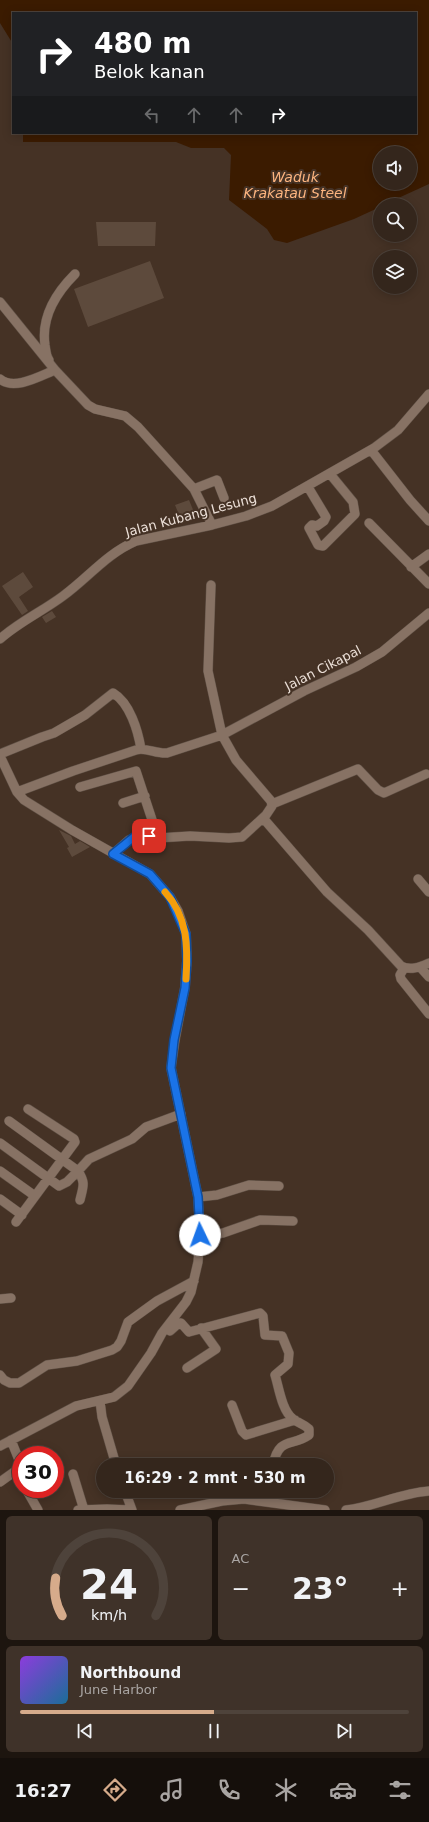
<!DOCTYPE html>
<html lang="id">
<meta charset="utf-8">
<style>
:root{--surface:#34261c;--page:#3f3229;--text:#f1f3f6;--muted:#a9a5a3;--line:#4e433b;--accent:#d6ab8b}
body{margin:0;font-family:"DejaVu Sans",sans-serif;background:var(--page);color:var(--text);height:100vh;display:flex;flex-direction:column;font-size:15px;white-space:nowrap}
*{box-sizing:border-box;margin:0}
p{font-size:13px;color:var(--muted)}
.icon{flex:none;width:22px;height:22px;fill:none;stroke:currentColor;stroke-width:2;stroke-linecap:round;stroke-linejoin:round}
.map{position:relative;height:1510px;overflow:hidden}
.panel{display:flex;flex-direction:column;gap:6px;padding:6px;background:#1d150f;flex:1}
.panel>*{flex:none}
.banner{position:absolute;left:12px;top:12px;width:405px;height:122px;border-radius:0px;box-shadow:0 2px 10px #0003,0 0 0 1px var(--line);background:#202124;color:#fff;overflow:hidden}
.tools{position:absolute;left:373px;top:146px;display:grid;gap:8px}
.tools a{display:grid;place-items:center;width:44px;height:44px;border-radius:50%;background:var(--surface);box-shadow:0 2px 10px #0003,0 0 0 1px var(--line);font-size:20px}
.speed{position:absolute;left:12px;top:1446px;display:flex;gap:8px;font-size:20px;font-weight:700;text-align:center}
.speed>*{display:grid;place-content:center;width:52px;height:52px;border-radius:50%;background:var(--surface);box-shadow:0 2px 10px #0003,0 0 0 1px var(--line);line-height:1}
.speed .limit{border:6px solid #d22;background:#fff;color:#111}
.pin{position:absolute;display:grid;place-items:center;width:34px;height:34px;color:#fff;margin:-17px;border-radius:8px;box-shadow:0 2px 6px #0006}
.me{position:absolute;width:44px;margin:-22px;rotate:357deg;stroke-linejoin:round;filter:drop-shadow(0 0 3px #0008)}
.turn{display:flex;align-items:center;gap:14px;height:84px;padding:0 16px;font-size:18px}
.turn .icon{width:52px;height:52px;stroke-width:2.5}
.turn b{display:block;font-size:28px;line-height:34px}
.lanes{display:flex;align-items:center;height:38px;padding:0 16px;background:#0003;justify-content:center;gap:20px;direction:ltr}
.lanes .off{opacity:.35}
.big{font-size:30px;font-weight:700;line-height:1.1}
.panel .tile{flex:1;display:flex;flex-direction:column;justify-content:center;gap:6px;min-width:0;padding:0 14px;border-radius:6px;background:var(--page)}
.panel .dial{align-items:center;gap:0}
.dial svg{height:104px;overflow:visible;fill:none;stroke:var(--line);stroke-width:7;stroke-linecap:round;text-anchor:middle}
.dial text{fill:var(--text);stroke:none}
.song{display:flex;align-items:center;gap:12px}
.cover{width:48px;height:48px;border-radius:6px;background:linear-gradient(135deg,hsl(270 70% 55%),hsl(200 70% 35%))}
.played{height:4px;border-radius:2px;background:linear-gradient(90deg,var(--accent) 50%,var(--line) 50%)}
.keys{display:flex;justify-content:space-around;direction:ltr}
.heat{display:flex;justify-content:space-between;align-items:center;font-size:22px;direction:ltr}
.panel .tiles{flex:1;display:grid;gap:6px;grid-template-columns:1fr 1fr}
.tile:last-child{grid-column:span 2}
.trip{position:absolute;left:96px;top:1458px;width:238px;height:40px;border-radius:20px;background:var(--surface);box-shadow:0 2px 10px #0003,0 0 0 1px var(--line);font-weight:700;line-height:40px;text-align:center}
.tabs{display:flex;height:64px;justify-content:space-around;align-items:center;background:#150f0b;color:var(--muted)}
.tabs .icon{width:28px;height:28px}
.tabs .active{color:var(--accent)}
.tabs b{font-size:18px;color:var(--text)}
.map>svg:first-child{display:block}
.water{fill:#3b1b00;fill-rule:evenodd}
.building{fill:#5d4a3c}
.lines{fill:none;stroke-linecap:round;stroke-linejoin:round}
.minor-casing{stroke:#605146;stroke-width:10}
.minor{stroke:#877264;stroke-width:9}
.route-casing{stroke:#114b97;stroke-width:10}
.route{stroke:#1a73e8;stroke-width:7}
.slow{stroke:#f59e0b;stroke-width:7}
.labels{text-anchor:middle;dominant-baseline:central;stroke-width:4;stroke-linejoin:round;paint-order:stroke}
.street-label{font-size:13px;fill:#ebdfd7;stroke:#453225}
.water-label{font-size:14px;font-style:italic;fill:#fcb47f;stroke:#453225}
</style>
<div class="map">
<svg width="429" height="1510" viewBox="0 0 429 1510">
<rect width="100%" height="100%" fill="#453225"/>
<path class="water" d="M 0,0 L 429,0 L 429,184 L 383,205 L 380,205 L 380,207 L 354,219 L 287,243 L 274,240 L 267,229 L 229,200 L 231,155 L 224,148 L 191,148 L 176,142 L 23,142 L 23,133 L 416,133 L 416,13 L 13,13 L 13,44 L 0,23 ZM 380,153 L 410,153 L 410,183 L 380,183 Z"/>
<path class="building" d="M 96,222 L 156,222 L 155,246 L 98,246 Z
M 150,261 L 164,298 L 88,327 L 74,289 Z
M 189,500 L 196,517 L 182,522 L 175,505 Z
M 23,572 L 33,587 L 19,597 L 28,611 L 22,615 L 2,586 Z
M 52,611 L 56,617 L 46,623 L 42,617 Z
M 59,830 L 71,836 L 75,844 L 80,841 L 90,847 L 72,857 L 67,848 L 69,847 Z"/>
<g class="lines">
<defs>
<path id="minor" d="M 0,302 L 55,370 L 88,405 L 95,409 L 125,416 L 138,427 L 194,489 L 212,525
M 49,360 C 46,356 46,351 45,345 C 41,317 56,293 75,274
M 0,379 C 14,391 40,376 55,370
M 371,450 L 410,500 L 429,521
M 308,487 L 326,517 L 324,521 L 317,526 L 312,525 L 309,528 L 318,545 L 323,546 L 355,514 L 353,502 L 330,474
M 194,489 L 217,480 L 224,498
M 369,523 L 429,584
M 411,567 L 429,554
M 0,639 C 19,622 43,611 63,596 C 89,577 106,554 136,541 L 212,525 L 246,516 L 272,506 L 374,448 L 398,430 L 429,394
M 0,754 L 42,737 L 54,733 L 85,715 L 113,693 C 130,703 138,731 141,749
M 0,756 L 17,792 L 24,800 L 72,830 L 150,874 L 170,897 L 178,911 L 186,934 L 187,961 L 185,987 L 175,1040 L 171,1068 L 198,1197 L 200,1235 L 198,1262 L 191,1292 L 186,1302 L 162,1333 L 151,1353 L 128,1386 L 114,1397 L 76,1406 L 0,1446
M 80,787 L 136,771 L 158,838
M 17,792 L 73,771 L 136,750 C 146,747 156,754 167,753 L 222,735 L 304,691 L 356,667 L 382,652 L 429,613
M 123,803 L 145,796
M 272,804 L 358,769 L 378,790 L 384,793 L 426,774
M 263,818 L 327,892 L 368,930 L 401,966 C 410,971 420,967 429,963
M 113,854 L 129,840 L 140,835 L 158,838 L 190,836 L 229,838 L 242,837 L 266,815 L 272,806 L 271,801 L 236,760 L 222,735 L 208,671 L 211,585
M 418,879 L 429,892
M 420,967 L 429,977
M 404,968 L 400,975 L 401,979 L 429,1014
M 0,1143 L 59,1186 L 67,1182 L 78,1171 L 9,1121
M 0,1171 L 35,1196
M 198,1197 L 217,1195 L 249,1185 L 279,1186
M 0,1199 L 22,1215
M 80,1200 C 83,1187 86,1183 78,1171 L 89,1159 L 132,1139 L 146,1127 L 181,1114
M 16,1222 L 75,1142 L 74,1139 L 28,1109
M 200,1235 L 223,1233 L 260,1220 L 293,1221
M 0,1299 L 11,1298
M 170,1331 L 179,1323 L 181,1323 L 189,1332 L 260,1313 L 263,1316 L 265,1335 L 282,1336 L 289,1353 L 288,1364 L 275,1375 C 279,1388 282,1411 293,1419 C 298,1423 304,1424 309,1429 L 309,1435 C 292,1447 279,1436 273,1465
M 187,1368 L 216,1349 L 201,1328
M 0,1375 L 4,1380 L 10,1383 L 19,1383 L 47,1365 L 77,1361 L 112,1350 L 117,1347 L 121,1341 L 128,1322 L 157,1301 L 194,1281
M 100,1401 L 102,1417 L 116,1465
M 232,1405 L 242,1431 L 246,1435 L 295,1420
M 11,1440 L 21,1465
M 73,1474 L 84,1510
M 0,1482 L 21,1467
M 26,1489 L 38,1510
M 125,1491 L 132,1510
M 270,1502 L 271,1491
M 78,1510 L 107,1509 L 131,1510
M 180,1510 L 222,1501 L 244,1499 L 325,1510
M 346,1510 C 374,1507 400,1493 429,1491"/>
</defs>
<use href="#minor" class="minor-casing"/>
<use href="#minor" class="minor"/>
</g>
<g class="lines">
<defs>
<path id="route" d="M 149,836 L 134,837 L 113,854 L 150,874 L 170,897 L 186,934 L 187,961 L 185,988 L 174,1040 L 171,1068 L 198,1197 L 200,1235"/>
</defs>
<use href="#route" class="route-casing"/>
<use href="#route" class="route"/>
<path class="slow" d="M 165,892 C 188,917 188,947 186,979"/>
</g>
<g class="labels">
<g class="street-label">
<text transform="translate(191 515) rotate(-15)">Jalan Kubang Lesung</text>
<text transform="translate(323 668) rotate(-27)">Jalan Cikapal</text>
</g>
<g class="water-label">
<text x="295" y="177">Waduk<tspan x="295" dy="16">Krakatau Steel</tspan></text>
</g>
</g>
</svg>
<div class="tools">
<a><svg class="icon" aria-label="sound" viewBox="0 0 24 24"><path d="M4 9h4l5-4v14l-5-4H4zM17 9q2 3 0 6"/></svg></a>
<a><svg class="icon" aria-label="search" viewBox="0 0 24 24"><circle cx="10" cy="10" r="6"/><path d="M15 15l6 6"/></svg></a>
<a><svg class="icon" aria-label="layers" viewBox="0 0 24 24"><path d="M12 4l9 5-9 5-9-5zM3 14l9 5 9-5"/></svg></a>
</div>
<div class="speed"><div class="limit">30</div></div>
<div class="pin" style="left:149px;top:836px;background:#d93025"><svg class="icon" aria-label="arrive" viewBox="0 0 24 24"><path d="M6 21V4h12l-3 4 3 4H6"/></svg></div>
<svg class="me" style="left:200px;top:1235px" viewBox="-20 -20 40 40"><circle r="19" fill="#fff"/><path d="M0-13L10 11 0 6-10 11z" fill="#1a73e8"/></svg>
<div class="trip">16:29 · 2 mnt · 530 m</div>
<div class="banner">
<div class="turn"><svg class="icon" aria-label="right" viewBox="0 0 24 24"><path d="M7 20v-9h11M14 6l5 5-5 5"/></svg><div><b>480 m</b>Belok kanan</div></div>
<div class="lanes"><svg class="icon off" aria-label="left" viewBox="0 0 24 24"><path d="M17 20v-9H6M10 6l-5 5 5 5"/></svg><svg class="icon off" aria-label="ahead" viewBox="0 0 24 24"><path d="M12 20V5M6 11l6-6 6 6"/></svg><svg class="icon off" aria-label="ahead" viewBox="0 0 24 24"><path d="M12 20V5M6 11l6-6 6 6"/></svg><svg class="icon" aria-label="right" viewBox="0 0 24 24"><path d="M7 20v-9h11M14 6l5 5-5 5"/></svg></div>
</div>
</div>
<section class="panel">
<div class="tiles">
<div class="tile dial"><svg viewBox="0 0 100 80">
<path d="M14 69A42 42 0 1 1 86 69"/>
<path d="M14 69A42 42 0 0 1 9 40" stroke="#d6ab8b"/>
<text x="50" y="56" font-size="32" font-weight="700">24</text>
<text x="50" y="72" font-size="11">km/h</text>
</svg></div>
<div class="tile"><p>AC</p>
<div class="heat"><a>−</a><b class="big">23°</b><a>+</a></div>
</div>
<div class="tile">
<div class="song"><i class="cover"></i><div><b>Northbound</b><p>June Harbor</p></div></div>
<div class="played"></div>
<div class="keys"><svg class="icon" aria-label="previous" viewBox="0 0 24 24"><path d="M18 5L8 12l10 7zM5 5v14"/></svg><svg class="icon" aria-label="pause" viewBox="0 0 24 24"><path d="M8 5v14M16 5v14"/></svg><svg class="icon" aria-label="next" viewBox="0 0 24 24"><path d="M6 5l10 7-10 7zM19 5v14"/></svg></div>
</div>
</div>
</section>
<nav class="tabs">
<b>16:27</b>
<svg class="icon active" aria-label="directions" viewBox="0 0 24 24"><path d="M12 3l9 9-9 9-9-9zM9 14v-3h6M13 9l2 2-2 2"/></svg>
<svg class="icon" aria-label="music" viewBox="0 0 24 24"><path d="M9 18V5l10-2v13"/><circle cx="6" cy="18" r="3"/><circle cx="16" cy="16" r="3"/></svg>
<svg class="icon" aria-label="phone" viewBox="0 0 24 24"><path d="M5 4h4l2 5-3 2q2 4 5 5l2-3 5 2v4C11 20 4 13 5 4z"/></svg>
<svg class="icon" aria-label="climate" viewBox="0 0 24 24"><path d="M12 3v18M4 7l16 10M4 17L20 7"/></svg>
<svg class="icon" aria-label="car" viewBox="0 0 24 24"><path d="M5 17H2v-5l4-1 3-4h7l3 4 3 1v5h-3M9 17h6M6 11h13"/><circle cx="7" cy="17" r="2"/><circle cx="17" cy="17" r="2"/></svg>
<svg class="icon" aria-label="filters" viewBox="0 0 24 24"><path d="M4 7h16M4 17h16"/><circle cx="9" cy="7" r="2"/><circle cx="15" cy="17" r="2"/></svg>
</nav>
